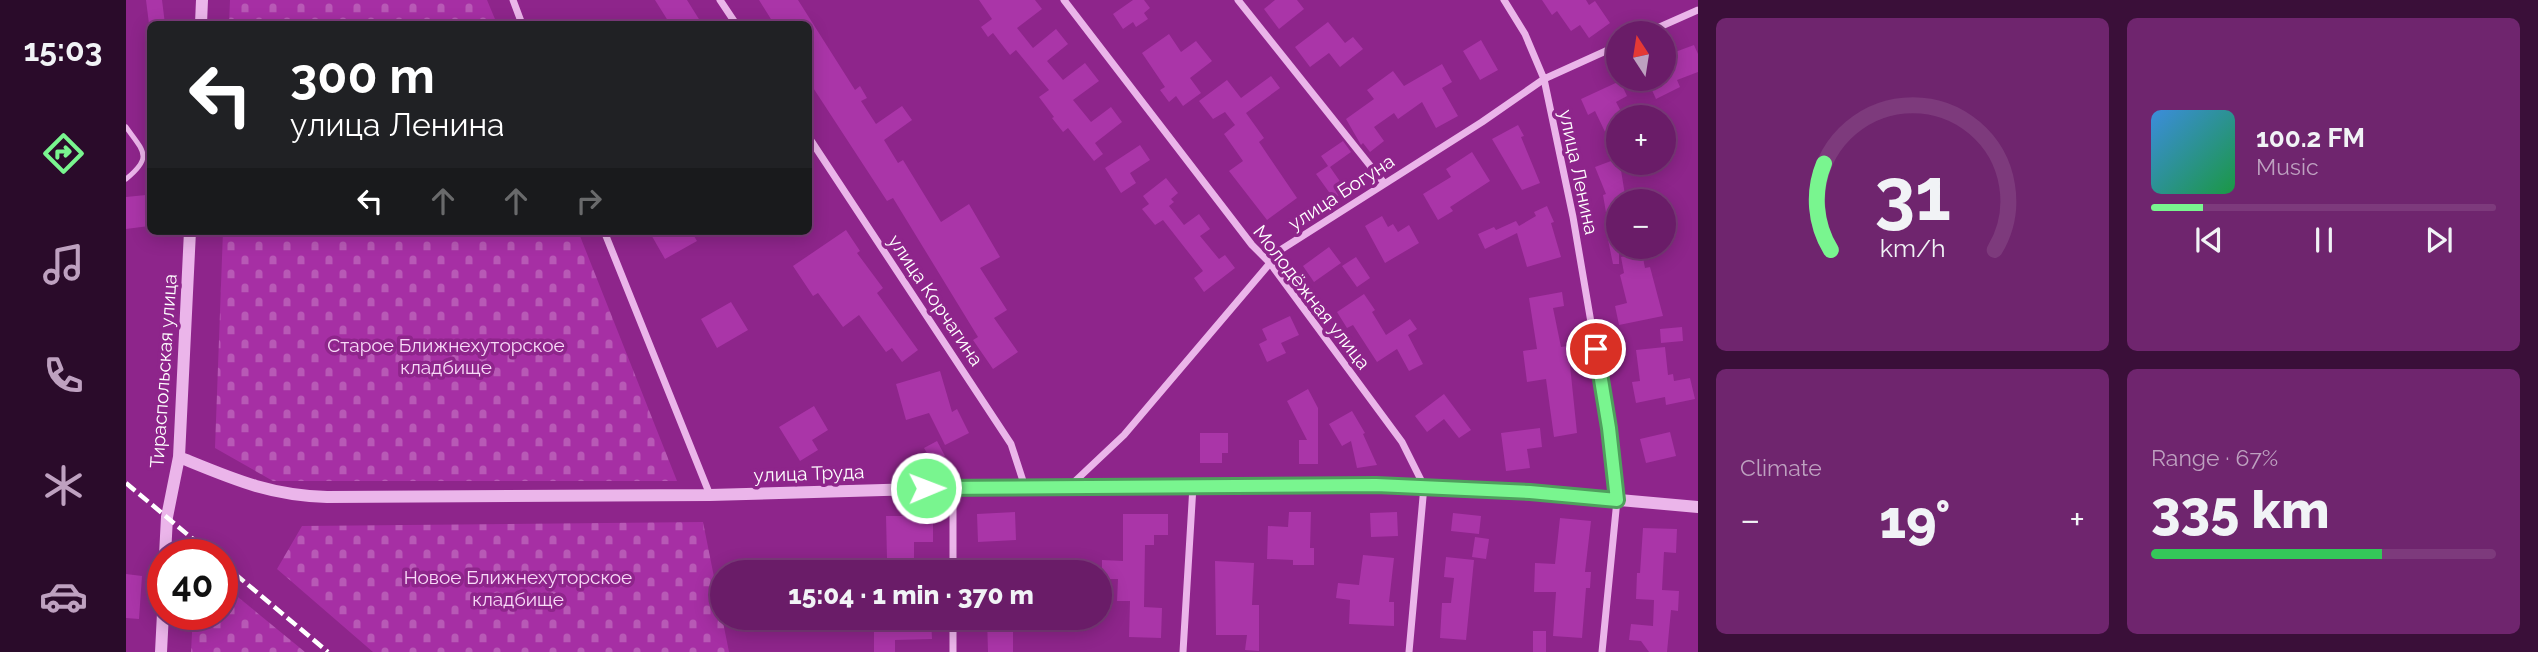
<!DOCTYPE html>
<meta charset="utf-8">
<style>
:root{--surface:#6a1c68;--page:#6f256e;--text:#f1f3f6;--muted:#bea1c0;--line:#7d3a7c;--accent:#79f58f}
body{margin:0;font-family:Raleway,sans-serif;background:var(--page);color:var(--text);height:100vh;display:flex;flex-direction:column;font-size:26px;white-space:nowrap}
*{box-sizing:border-box;margin:0}
p{font-size:23px;color:var(--muted)}
.icon{flex:none;width:38px;height:38px;fill:none;stroke:currentColor;stroke-width:2;stroke-linecap:round;stroke-linejoin:round}
.map{position:relative;flex:1;overflow:hidden}
.panel{display:flex;flex-direction:column;gap:18px;padding:18px;background:#3a0f39;width:840px}
.panel>*{flex:none}
.banner{position:absolute;left:21px;top:21px;width:665px;height:214px;border-radius:10px;box-shadow:0 4px 18px #0003,0 0 0 2px var(--line);background:#202124;color:#fff;overflow:hidden}
.needle{width:46px;rotate:348deg}
.tools{position:absolute;left:1480px;top:21px;display:grid;gap:14px}
.tools a{display:grid;place-items:center;width:70px;height:70px;border-radius:50%;background:var(--surface);box-shadow:0 4px 18px #0003,0 0 0 2px var(--line);font-size:35px}
.speed{position:absolute;left:21px;top:539px;display:flex;gap:14px;font-size:35px;font-weight:700;text-align:center}
.speed>*{display:grid;place-content:center;width:91px;height:91px;border-radius:50%;background:var(--surface);box-shadow:0 4px 18px #0003,0 0 0 2px var(--line);line-height:1}
.speed .limit{border:10px solid #d22;background:#fff;color:#111}
.pin{position:absolute;display:grid;place-items:center;width:60px;height:60px;color:#fff;margin:-30px;border:4px solid #fff;border-radius:50%;box-shadow:0 2px 7px #0007}
.me{position:absolute;width:77px;margin:-38px;rotate:89deg;stroke-linejoin:round;filter:drop-shadow(0 0 5px #0008)}
.turn{display:flex;align-items:center;gap:24px;height:147px;padding:0 28px;font-size:32px}
.turn .icon{width:91px;height:91px;stroke-width:2.5}
.turn b{display:block;font-size:49px;line-height:60px}
.lanes{display:flex;align-items:center;height:66px;padding:0 28px;background:#0003;justify-content:center;gap:35px;direction:ltr}
.lanes .off{opacity:.35}
.big{font-size:52px;font-weight:800;line-height:1.1}
.panel .tile{flex:1;display:flex;flex-direction:column;justify-content:center;gap:10px;min-width:0;padding:0 24px;border-radius:10px;background:var(--page)}
.panel .dial{align-items:center;gap:0}
.dial svg{height:182px;overflow:visible;fill:none;stroke:var(--line);stroke-width:7;stroke-linecap:round;text-anchor:middle}
.dial text{fill:var(--text);stroke:none}
.song{display:flex;align-items:center;gap:21px}
.cover{width:84px;height:84px;border-radius:10px;background:linear-gradient(135deg,hsl(210 70% 55%),hsl(140 70% 35%))}
.played{height:7px;border-radius:4px;background:linear-gradient(90deg,var(--accent) 15%,var(--line) 15%)}
.keys{display:flex;justify-content:space-around;direction:ltr}
.heat{display:flex;justify-content:space-between;align-items:center;font-size:38px;direction:ltr}
.charge{height:10px;border-radius:5px;background:linear-gradient(90deg,#34c759 67%,var(--line) 0)}
.panel .tiles{flex:1;display:grid;gap:18px;grid-template-columns:repeat(2,1fr)}
.trip{position:absolute;left:584px;top:560px;width:402px;height:70px;border-radius:35px;background:var(--surface);box-shadow:0 4px 18px #0003,0 0 0 2px var(--line);font-weight:800;line-height:70px;text-align:center}
main{display:flex;flex:1;min-height:0}
.menu{display:flex;flex-direction:column;width:126px;justify-content:space-around;align-items:center;background:#2a0b2a;color:var(--muted)}
.menu .icon{width:49px;height:49px}
.menu .current{color:var(--accent)}
.menu b{font-size:32px;color:var(--text)}
.map>svg:first-child{display:block}
.cemetery{fill:url(#cemetery-stones)}
.building{fill:#aa35a8}
.lines{fill:none;stroke-linecap:round;stroke-linejoin:round}
.service{stroke:#ebb5ea;stroke-width:5}
.minor{stroke:#ebb5ea;stroke-width:7}
.tertiary{stroke:#ebb5ea;stroke-width:12}
.rail{stroke:#fff;stroke-width:4.5;stroke-dasharray:12 5;stroke-linecap:butt}
.route-casing{stroke:#4f9f5d;stroke-width:18}
.route{stroke:#79f58f;stroke-width:12}
.labels{text-anchor:middle;dominant-baseline:central;stroke-width:7;stroke-linejoin:round;paint-order:stroke}
.street-label{font-size:19px;fill:#fff;stroke:#8e258b}
.park-label{font-size:19px;fill:#f8daf8;stroke:#8e258b}
</style>
<main>
<nav class="menu">
<b>15:03</b>
<svg class="icon current" aria-label="directions" viewBox="0 0 24 24"><path d="M12 3l9 9-9 9-9-9zM9 14v-3h6M13 9l2 2-2 2"/></svg>
<svg class="icon" aria-label="music" viewBox="0 0 24 24"><path d="M9 18V5l10-2v13"/><circle cx="6" cy="18" r="3"/><circle cx="16" cy="16" r="3"/></svg>
<svg class="icon" aria-label="phone" viewBox="0 0 24 24"><path d="M5 4h4l2 5-3 2q2 4 5 5l2-3 5 2v4C11 20 4 13 5 4z"/></svg>
<svg class="icon" aria-label="climate" viewBox="0 0 24 24"><path d="M12 3v18M4 7l16 10M4 17L20 7"/></svg>
<svg class="icon" aria-label="car" viewBox="0 0 24 24"><path d="M5 17H2v-5l4-1 3-4h7l3 4 3 1v5h-3M9 17h6M6 11h13"/><circle cx="7" cy="17" r="2"/><circle cx="17" cy="17" r="2"/></svg>
</nav>
<div class="map">
<svg width="1572" height="652" viewBox="0 0 1572 652">
<defs>
<pattern id="cemetery-stones" width="16" height="16" patternUnits="userSpaceOnUse" patternTransform="scale(1.75)"><rect width="16" height="16" fill="#a62fa4"/><path d="M2 7V4a2 2 0 0 1 4 0v3zM10 15v-3a2 2 0 0 1 4 0v3z" fill="#b859b6"/></pattern>
</defs>
<rect width="100%" height="100%" fill="#8e258b"/>
<path class="cemetery" d="M 104,0 L 361,0 L 371,24 L 103,24 Z
M 97,231 L 452,231 L 551,481 L 147,481 L 89,448 Z
M 577,522 L 603,652 L 247,652 L 151,569 L 176,526 Z
M 96,584 L 179,652 L 65,652 L 67,614 L 96,614 Z"/>
<path class="building" d="M 20,0 L 36,0 L 39,24 L 23,24 Z
M 529,0 L 561,0 L 576,24 L 544,24 Z
M 633,0 L 672,0 L 729,90 L 734,86 L 741,98 L 735,101 L 750,124 L 776,106 L 786,120 L 758,140 L 772,163 L 777,160 L 815,222 L 843,204 L 874,257 L 854,268 L 881,310 L 868,318 L 892,352 L 867,369 L 847,340 L 852,337 L 767,198 L 761,201 L 682,80 L 682,24 L 648,24 Z
M 853,0 L 909,0 L 916,9 L 891,28 L 907,48 L 930,29 L 942,44 L 921,61 L 937,80 L 959,63 L 973,81 L 947,100 L 965,122 L 985,107 L 996,122 L 969,143 L 977,154 L 968,161 L 942,128 L 937,132 L 926,118 L 928,117 L 913,97 L 923,90 L 890,50 L 884,55 L 867,33 L 862,37 L 855,27 L 866,19 Z
M 1007,0 L 1018,0 L 1024,8 L 1018,13 L 1022,19 L 1010,27 L 1007,22 L 997,29 L 987,14 Z
M 1149,0 L 1171,0 L 1178,9 L 1153,29 L 1138,9 Z
M 1416,0 L 1460,0 L 1463,5 L 1469,1 L 1484,23 L 1463,38 L 1454,25 L 1445,31 L 1431,11 L 1426,15 Z
M 1202,22 L 1219,43 L 1227,37 L 1237,49 L 1214,67 L 1203,53 L 1184,67 L 1169,47 Z
M 1043,34 L 1055,52 L 1070,41 L 1086,61 L 1064,78 L 1075,93 L 1057,106 L 1050,96 L 1043,102 L 1034,90 L 1039,87 L 1016,53 Z
M 1355,40 L 1372,70 L 1354,80 L 1337,51 Z
M 1568,45 L 1572,54 L 1572,72 L 1551,80 L 1554,87 L 1530,99 L 1521,79 L 1538,79 L 1538,54 L 1542,63 L 1552,58 L 1549,52 Z
M 1316,64 L 1326,82 L 1316,88 L 1332,116 L 1310,128 L 1296,102 L 1272,119 L 1268,113 L 1248,127 L 1258,141 L 1244,152 L 1237,143 L 1235,145 L 1220,119 L 1248,99 L 1241,90 L 1267,71 L 1278,86 Z
M 1145,76 L 1154,88 L 1120,113 L 1138,138 L 1133,142 L 1171,198 L 1141,220 L 1103,171 L 1117,161 L 1098,134 L 1109,125 L 1099,112 L 1087,119 L 1073,101 L 1101,80 L 1115,98 Z
M 1494,81 L 1501,96 L 1490,102 L 1498,117 L 1493,117 L 1493,130 L 1481,136 L 1469,111 L 1462,115 L 1455,99 Z
M 1392,125 L 1398,136 L 1395,137 L 1414,183 L 1396,190 L 1366,139 Z
M 1217,141 L 1225,152 L 1204,167 L 1220,190 L 1208,199 L 1190,174 L 1202,166 L 1195,156 Z
M 1014,145 L 1024,160 L 1004,173 L 1010,183 L 995,193 L 979,168 Z
M 1346,152 L 1364,181 L 1324,207 L 1327,211 L 1312,220 L 1297,194 L 1325,177 L 1320,169 Z
M 1493,158 L 1500,201 L 1493,201 L 1493,264 L 1487,264 L 1479,225 L 1482,224 L 1477,195 L 1480,194 L 1469,167 Z
M 1040,178 L 1052,193 L 1045,199 L 1048,202 L 1043,206 L 1058,225 L 1073,214 L 1084,229 L 1074,236 L 1093,259 L 1099,255 L 1109,268 L 1078,292 L 1068,278 L 1077,271 L 1037,220 L 1029,225 L 1016,209 L 1023,204 L 1017,196 Z
M 20,195 L 23,226 L 0,229 L 0,197 Z
M 1421,206 L 1428,222 L 1425,223 L 1435,257 L 1401,267 L 1391,233 L 1359,249 L 1352,234 L 1368,227 L 1370,230 L 1390,221 L 1393,226 L 1410,216 L 1408,212 Z
M 1256,216 L 1262,227 L 1267,224 L 1272,232 L 1283,225 L 1293,243 L 1259,263 L 1239,226 Z
M 720,230 L 734,251 L 731,253 L 757,288 L 751,293 L 792,350 L 776,362 L 766,348 L 760,352 L 733,315 L 717,327 L 692,293 L 687,296 L 667,266 Z
M 523,231 L 565,231 L 571,241 L 539,259 Z
M 1203,247 L 1215,263 L 1188,282 L 1177,266 Z
M 1516,253 L 1519,268 L 1524,267 L 1537,316 L 1493,325 L 1489,306 L 1501,303 L 1494,275 L 1498,273 L 1495,257 Z
M 1230,257 L 1244,278 L 1231,287 L 1216,266 Z
M 1436,292 L 1438,306 L 1427,308 L 1435,347 L 1442,346 L 1451,433 L 1428,437 L 1420,379 L 1401,382 L 1397,351 L 1411,349 L 1403,298 Z
M 1238,294 L 1249,310 L 1246,312 L 1260,335 L 1284,319 L 1291,329 L 1282,335 L 1297,364 L 1283,371 L 1271,349 L 1251,362 L 1227,325 L 1221,328 L 1211,312 Z
M 605,302 L 622,330 L 591,348 L 575,319 Z
M 1164,316 L 1173,335 L 1155,343 L 1160,353 L 1141,362 L 1133,344 L 1141,340 L 1136,329 Z
M 1556,327 L 1557,341 L 1535,343 L 1534,329 Z
M 1539,347 L 1542,375 L 1547,374 L 1548,381 L 1564,378 L 1569,399 L 1540,405 L 1539,397 L 1510,403 L 1506,382 L 1514,381 L 1510,350 Z
M 814,371 L 826,412 L 831,409 L 843,433 L 819,445 L 803,413 L 780,420 L 770,384 Z
M 1182,389 L 1192,408 L 1192,464 L 1173,464 L 1173,440 L 1181,440 L 1161,401 Z
M 1318,394 L 1345,430 L 1333,438 L 1318,419 L 1301,432 L 1289,416 Z
M 688,406 L 702,430 L 686,440 L 692,450 L 674,461 L 653,427 Z
M 1226,411 L 1239,433 L 1237,434 L 1251,465 L 1231,468 L 1225,441 L 1216,446 L 1203,424 Z
M 1414,428 L 1416,447 L 1401,449 L 1404,468 L 1380,471 L 1375,433 Z
M 1544,432 L 1550,456 L 1520,463 L 1514,439 Z
M 1074,433 L 1102,433 L 1102,453 L 1096,453 L 1096,463 L 1074,463 Z
M 811,441 L 819,456 L 807,463 L 798,448 Z
M 889,512 L 890,540 L 852,542 L 851,514 Z
M 1163,512 L 1185,512 L 1184,548 L 1188,548 L 1188,565 L 1167,565 L 1167,560 L 1141,559 L 1142,526 L 1162,527 Z
M 1271,512 L 1272,536 L 1245,537 L 1244,513 Z
M 1327,513 L 1355,516 L 1353,534 L 1325,531 Z
M 997,514 L 1042,514 L 1042,535 L 1028,535 L 1028,545 L 1019,545 L 1018,607 L 1036,608 L 1035,638 L 1003,637 L 1004,601 L 991,601 L 992,579 L 976,579 L 976,560 L 997,561 Z
M 760,516 L 807,516 L 807,542 L 788,542 L 788,572 L 772,572 L 772,559 L 761,559 Z
M 1434,518 L 1465,521 L 1459,572 L 1465,572 L 1464,588 L 1460,588 L 1456,638 L 1427,636 L 1430,592 L 1408,592 L 1409,563 L 1429,564 Z
M 1517,528 L 1551,529 L 1550,553 L 1538,552 L 1536,590 L 1553,591 L 1552,611 L 1545,610 L 1541,652 L 1523,652 L 1515,641 L 1503,640 L 1505,624 L 1527,626 L 1528,600 L 1510,599 L 1511,573 L 1514,573 Z
M 1349,537 L 1363,539 L 1360,559 L 1346,557 Z
M 1237,555 L 1268,558 L 1263,602 L 1268,602 L 1268,626 L 1223,624 L 1224,600 L 1210,598 L 1212,583 L 1233,585 Z
M 1320,557 L 1348,560 L 1340,640 L 1314,638 L 1316,603 L 1325,603 L 1328,578 L 1318,577 Z
M 1089,561 L 1128,563 L 1126,605 L 1133,605 L 1133,651 L 1119,650 L 1121,635 L 1090,635 Z
M 0,574 L 16,576 L 13,619 L 0,618 Z
M 745,618 L 805,618 L 806,639 L 769,640 L 769,652 L 748,652 L 748,632 L 745,632 Z
M 861,618 L 887,618 L 887,652 L 862,652 Z
M 1407,631 L 1420,631 L 1420,652 L 1407,652 Z"/>
<g class="lines">
<path class="service" d="M 0,127 C 18,152 27,157 0,179"/>
<path class="minor" d="M 387,0 L 396,24
M 594,0 L 610,24
M 938,0 L 1126,245 L 1144,263 L 1276,442 L 1298,486 L 1283,652
M 1112,0 L 1258,183
M 1378,0 L 1399,34 L 1418,79 L 1447,217 L 1483,428 L 1491,500 L 1476,652
M 1520,33 L 1572,10
M 682,136 L 885,444 L 899,487
M 478,231 L 584,495
M 945,485 L 998,435 L 1156,249 L 1356,122 L 1418,79 L 1493,45
M 827,488 L 827,572
M 827,618 L 827,652
M 1057,652 L 1067,486"/>
<path class="tertiary" d="M 75,24 L 76,0
M 53,457 C 107,479 142,495 201,497 L 584,495 L 827,488 L 1162,484 L 1250,485 L 1404,492 L 1572,507
M 39,555 L 41,517 L 53,457 L 64,231
M 35,652 L 37,613"/>
<path class="rail" d="M 0,483 L 86,555
M 96,563 L 202,652"/>
</g>
<g class="lines">
<defs>
<path id="route" d="M 800,488 L 1250,485 L 1404,492 L 1491,500 L 1483,428 L 1470,349"/>
</defs>
<use href="#route" class="route-casing"/>
<use href="#route" class="route"/>
</g>
<g class="labels">
<g class="street-label">
<text transform="translate(1453 172) rotate(78)">улица Ленина</text>
<text transform="translate(1215 192) rotate(-33)">улица Богуна</text>
<text transform="translate(1186 297) rotate(52)">Молодёжная улица</text>
<text transform="translate(810 300) rotate(56)">улица Корчагина</text>
<text transform="translate(37 371) rotate(-86)">Тираспольская улица</text>
<text transform="translate(683 473) rotate(-2)">улица Труда</text>
</g>
<g class="park-label">
<text x="320" y="345">Старое Ближнехуторское<tspan x="320" dy="22">кладбище</tspan></text>
<text x="392" y="577">Новое Ближнехуторское<tspan x="392" dy="22">кладбище</tspan></text>
</g>
</g>
</svg>
<div class="tools">
<a><svg class="needle" viewBox="-14 -14 28 28"><path d="M0-13l5 13h-10z" fill="#e53935"/><path d="M0 13l5-13h-10z" fill="#bea1c0"/></svg></a>
<a>+</a>
<a>−</a>
</div>
<div class="speed"><div class="limit">40</div></div>
<div class="pin" style="left:1470px;top:349px;background:#d93025"><svg class="icon" aria-label="arrive" viewBox="0 0 24 24"><path d="M6 21V4h12l-3 4 3 4H6"/></svg></div>
<svg class="me" style="left:800px;top:488px" viewBox="-20 -20 40 40"><circle r="17" fill="#79f58f" stroke="#fff" stroke-width="3"/><path d="M0-11L8 9 0 5-8 9z" fill="#fff"/></svg>
<div class="trip">15:04 · 1 min · 370 m</div>
<div class="banner">
<div class="turn"><svg class="icon" aria-label="left" viewBox="0 0 24 24"><path d="M17 20v-9H6M10 6l-5 5 5 5"/></svg><div><b>300 m</b>улица Ленина</div></div>
<div class="lanes"><svg class="icon" aria-label="left" viewBox="0 0 24 24"><path d="M17 20v-9H6M10 6l-5 5 5 5"/></svg><svg class="icon off" aria-label="ahead" viewBox="0 0 24 24"><path d="M12 20V5M6 11l6-6 6 6"/></svg><svg class="icon off" aria-label="ahead" viewBox="0 0 24 24"><path d="M12 20V5M6 11l6-6 6 6"/></svg><svg class="icon off" aria-label="right" viewBox="0 0 24 24"><path d="M7 20v-9h11M14 6l5 5-5 5"/></svg></div>
</div>
</div>
<section class="panel">
<div class="tiles">
<div class="tile dial"><svg viewBox="0 0 100 80">
<path d="M14 69A42 42 0 1 1 86 69"/>
<path d="M14 69A42 42 0 0 1 11 31" stroke="#79f58f"/>
<text x="50" y="56" font-size="32" font-weight="700">31</text>
<text x="50" y="72" font-size="11">km/h</text>
</svg></div>
<div class="tile">
<div class="song"><i class="cover"></i><div><b>100.2 FM</b><p>Music</p></div></div>
<div class="played"></div>
<div class="keys"><svg class="icon" aria-label="previous" viewBox="0 0 24 24"><path d="M18 5L8 12l10 7zM5 5v14"/></svg><svg class="icon" aria-label="pause" viewBox="0 0 24 24"><path d="M8 5v14M16 5v14"/></svg><svg class="icon" aria-label="next" viewBox="0 0 24 24"><path d="M6 5l10 7-10 7zM19 5v14"/></svg></div>
</div>
<div class="tile"><p>Climate</p>
<div class="heat"><a>−</a><b class="big">19°</b><a>+</a></div>
</div>
<div class="tile"><p>Range · 67%</p><b class="big">335 km</b><div class="charge"></div></div>
</div>
</section>
</main>
